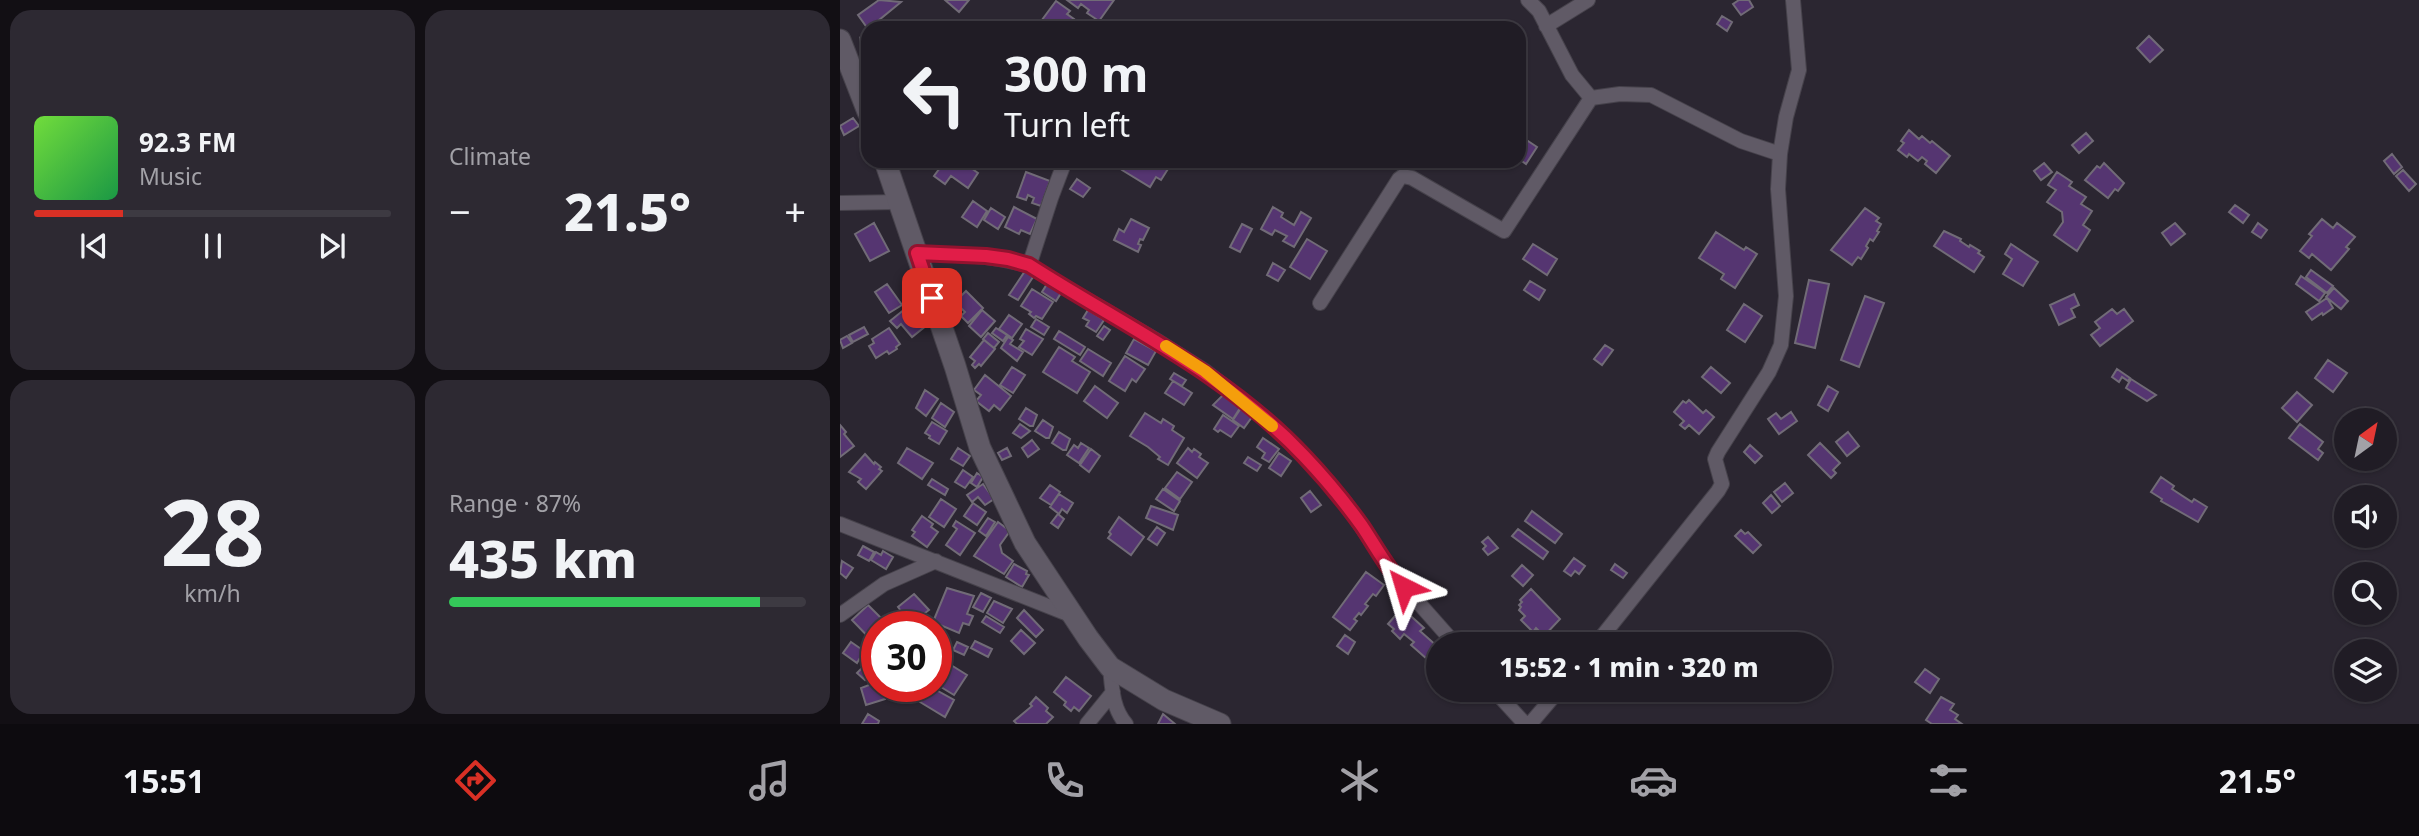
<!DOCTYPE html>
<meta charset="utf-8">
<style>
:root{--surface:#201c25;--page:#2d2932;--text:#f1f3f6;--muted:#a2a1a7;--line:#3d3a42;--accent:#d93025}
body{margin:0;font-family:"Noto Sans",sans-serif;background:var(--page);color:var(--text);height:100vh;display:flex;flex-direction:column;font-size:26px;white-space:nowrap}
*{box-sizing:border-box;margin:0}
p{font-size:23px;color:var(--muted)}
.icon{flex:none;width:38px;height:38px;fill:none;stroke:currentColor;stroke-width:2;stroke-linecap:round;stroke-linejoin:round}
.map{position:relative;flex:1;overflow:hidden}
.drawer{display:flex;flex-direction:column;gap:10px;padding:10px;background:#120f14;width:840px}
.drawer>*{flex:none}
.guide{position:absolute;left:21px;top:21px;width:665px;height:147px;border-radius:21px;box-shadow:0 2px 5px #0004,0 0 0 2px var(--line);background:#201c25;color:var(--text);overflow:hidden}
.needle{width:46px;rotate:33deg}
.controls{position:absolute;left:1494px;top:408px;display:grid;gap:14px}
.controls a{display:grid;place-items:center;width:63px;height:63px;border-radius:50%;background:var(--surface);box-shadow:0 2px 5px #0004,0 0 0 2px var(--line);font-size:35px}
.speed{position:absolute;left:21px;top:611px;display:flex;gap:14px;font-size:35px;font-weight:700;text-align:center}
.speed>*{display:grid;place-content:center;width:91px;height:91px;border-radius:50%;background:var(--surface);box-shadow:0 2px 5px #0004,0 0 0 2px var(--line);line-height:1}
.speed .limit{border:10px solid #d22;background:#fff;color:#111}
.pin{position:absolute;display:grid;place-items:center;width:60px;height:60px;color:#fff;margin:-30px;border-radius:14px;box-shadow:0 4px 10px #0006}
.me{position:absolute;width:77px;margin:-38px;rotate:320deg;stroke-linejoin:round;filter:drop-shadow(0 0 5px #0008)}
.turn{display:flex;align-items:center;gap:24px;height:147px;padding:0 28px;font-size:32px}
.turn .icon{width:91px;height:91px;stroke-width:2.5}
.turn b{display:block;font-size:49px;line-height:60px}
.big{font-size:52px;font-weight:800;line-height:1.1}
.drawer .tile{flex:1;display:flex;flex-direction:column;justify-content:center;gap:10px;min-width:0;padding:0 24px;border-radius:21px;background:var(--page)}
.drawer .dial{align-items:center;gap:0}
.dial b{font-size:91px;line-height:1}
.song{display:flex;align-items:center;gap:21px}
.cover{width:84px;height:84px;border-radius:10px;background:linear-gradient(135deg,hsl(100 70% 55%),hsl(140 70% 35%))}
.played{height:7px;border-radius:4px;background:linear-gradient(90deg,var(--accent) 25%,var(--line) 25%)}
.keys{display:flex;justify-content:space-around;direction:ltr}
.heat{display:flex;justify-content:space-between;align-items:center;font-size:38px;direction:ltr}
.charge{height:10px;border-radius:5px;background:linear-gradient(90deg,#34c759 87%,var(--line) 0)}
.drawer .tiles{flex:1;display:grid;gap:10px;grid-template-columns:repeat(2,1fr)}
.trip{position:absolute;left:586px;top:632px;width:406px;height:70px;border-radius:35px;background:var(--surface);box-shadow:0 2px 5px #0004,0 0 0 2px var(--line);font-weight:800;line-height:70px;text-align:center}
.menu{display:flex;height:112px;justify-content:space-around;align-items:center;background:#0d0b0f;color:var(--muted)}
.menu .icon{width:49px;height:49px}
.menu .on{color:var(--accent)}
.menu b{font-size:32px;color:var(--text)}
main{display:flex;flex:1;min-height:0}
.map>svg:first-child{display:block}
.building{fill:#553571;stroke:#716b77;stroke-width:2}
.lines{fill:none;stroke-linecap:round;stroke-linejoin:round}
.street-casing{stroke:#46424b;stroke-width:16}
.secondary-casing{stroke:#46424b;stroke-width:23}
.street{stroke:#605a66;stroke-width:14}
.secondary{stroke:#605a66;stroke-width:21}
.route-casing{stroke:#92132f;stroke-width:18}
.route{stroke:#e11d48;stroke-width:12}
.slow{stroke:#f59e0b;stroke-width:12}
</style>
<main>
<section class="drawer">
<div class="tiles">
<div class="tile">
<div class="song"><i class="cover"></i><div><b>92.3 FM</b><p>Music</p></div></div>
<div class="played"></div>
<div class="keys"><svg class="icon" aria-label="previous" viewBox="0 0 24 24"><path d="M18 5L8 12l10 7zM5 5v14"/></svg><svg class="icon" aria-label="pause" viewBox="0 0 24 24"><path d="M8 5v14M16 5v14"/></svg><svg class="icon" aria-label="next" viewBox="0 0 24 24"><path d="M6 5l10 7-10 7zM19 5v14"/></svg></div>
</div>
<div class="tile"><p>Climate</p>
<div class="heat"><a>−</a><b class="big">21.5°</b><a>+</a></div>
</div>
<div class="tile dial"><b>28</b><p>km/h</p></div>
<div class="tile"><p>Range · 87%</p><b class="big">435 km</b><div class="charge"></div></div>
</div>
</section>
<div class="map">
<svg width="1579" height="724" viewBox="0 0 1579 724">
<rect width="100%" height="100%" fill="#2b2631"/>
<path class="building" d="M 39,0 L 61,2 L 28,29 L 18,15 Z
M 105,0 L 129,0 L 119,12 Z
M 227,0 L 274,0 L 259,21 L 247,13 L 249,10 L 241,4 L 238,8 Z
M 899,0 L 909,0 L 913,7 L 901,15 L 893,4 Z
M 216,1 L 230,11 L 227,14 L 234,19 L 229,26 L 223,21 L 217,28 L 196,28 Z
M 882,16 L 892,22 L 887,31 L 877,24 Z
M 1309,36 L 1323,50 L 1310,62 L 1297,48 Z
M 20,38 L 28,42 L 28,64 L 24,66 L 20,51 Z
M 13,118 L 19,126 L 4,135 L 0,126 Z
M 1069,130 L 1079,139 L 1082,136 L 1090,143 L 1092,141 L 1110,156 L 1096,173 L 1085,164 L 1087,161 L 1082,157 L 1078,161 L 1069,154 L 1067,157 L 1058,150 L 1064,143 L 1061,141 Z
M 1246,133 L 1253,141 L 1239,153 L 1232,145 Z
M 679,135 L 697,147 L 686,164 L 679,159 Z
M 1552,154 L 1562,167 L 1554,174 L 1544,161 Z
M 105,161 L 121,161 L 138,173 L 128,188 L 111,176 L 105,184 L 94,176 Z
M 288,161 L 297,164 L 298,161 L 333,161 L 321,180 L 316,177 L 310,187 L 282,170 Z
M 1204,163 L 1212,172 L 1201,180 L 1194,171 Z
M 1264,163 L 1284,183 L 1278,191 L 1275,189 L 1268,198 L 1245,180 L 1257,166 L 1260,168 Z
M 1563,170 L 1576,184 L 1569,191 L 1556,176 Z
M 186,172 L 210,181 L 201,206 L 192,203 L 194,198 L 188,195 L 186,200 L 177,197 Z
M 1217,172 L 1232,182 L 1229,186 L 1246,197 L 1241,204 L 1252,211 L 1243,225 L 1250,230 L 1237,251 L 1214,235 L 1223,222 L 1222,212 L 1207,202 L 1216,190 L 1208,185 Z
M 237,179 L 250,188 L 243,197 L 230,189 Z
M 133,201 L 147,211 L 137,227 L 122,217 Z
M 1395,205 L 1409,215 L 1403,223 L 1389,212 Z
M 174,207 L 197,219 L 190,234 L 181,230 L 179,234 L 165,227 Z
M 433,207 L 443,213 L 441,217 L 454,225 L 461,212 L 471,218 L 454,247 L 443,241 L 447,236 L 435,230 L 432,235 L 421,229 Z
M 151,208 L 165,217 L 158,229 L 144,220 Z
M 1025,208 L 1039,218 L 1036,221 L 1041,224 L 1037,231 L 1039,232 L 1033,241 L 1030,239 L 1026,246 L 1028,248 L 1021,259 L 1018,257 L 1012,265 L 991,250 Z
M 291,219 L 309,228 L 303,240 L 300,239 L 298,244 L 301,245 L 298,252 L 274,240 L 279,229 L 284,232 Z
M 1482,219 L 1493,228 L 1497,223 L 1515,237 L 1506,247 L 1509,249 L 1491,270 L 1472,254 L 1469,258 L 1460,251 L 1472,236 L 1469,234 Z
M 34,223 L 49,251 L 30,261 L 15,234 Z
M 1335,223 L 1345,234 L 1331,245 L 1322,233 Z
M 1418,223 L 1427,230 L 1421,238 L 1412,232 Z
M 402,224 L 412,229 L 400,252 L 390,247 Z
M 1104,231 L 1121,239 L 1120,241 L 1129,247 L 1130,245 L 1140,251 L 1138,253 L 1144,257 L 1134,272 L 1094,246 Z
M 876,232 L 904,250 L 906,247 L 917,254 L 895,288 L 881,279 L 884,274 L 859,258 Z
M 467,239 L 487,251 L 470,279 L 450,267 Z
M 693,244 L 717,259 L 707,275 L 683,259 Z
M 1171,244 L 1198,262 L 1183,286 L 1163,274 L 1172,259 L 1165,254 Z
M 433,263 L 445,270 L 438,281 L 427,275 Z
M 1471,270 L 1493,286 L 1487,293 L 1466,277 Z
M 185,271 L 193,277 L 178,300 L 169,295 Z
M 1461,276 L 1485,293 L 1479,301 L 1456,284 Z
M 969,280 L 989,284 L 975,348 L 955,343 Z
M 690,281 L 705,290 L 699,300 L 684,290 Z
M 47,284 L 62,305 L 49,313 L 35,292 Z
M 207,284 L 221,293 L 216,301 L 202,292 Z
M 1494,288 L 1508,301 L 1501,309 L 1486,297 Z
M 192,289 L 213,302 L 202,319 L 196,316 L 194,318 L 189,314 L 191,312 L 181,306 Z
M 126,291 L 143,308 L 128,323 L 121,316 L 125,312 L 115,302 Z
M 1234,294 L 1239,305 L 1231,309 L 1235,317 L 1219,325 L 1210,305 Z
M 1025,296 L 1044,303 L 1019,367 L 1001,360 Z
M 1487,298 L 1493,308 L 1483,315 L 1482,313 L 1472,320 L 1466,312 Z
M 904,304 L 922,316 L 905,342 L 887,330 Z
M 70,305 L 87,325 L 72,337 L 61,324 L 57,328 L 50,321 Z
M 1272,309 L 1277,314 L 1284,309 L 1293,321 L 1260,346 L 1251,335 L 1260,328 L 1255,322 Z
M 142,310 L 155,321 L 141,337 L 129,326 Z
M 248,310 L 264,320 L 256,332 L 246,326 L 249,321 L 243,318 Z
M 169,315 L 182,324 L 172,338 L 159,329 Z
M 196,319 L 209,327 L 204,335 L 191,327 Z
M 264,326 L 270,330 L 263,340 L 257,336 Z
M 24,327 L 28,334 L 13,342 L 9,335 Z
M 49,328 L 60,344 L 56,347 L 57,349 L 49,354 L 47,351 L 36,358 L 29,346 L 34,343 L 32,339 Z
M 156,328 L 167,335 L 163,341 L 152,333 Z
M 186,329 L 203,339 L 192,355 L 179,347 L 184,341 L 180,339 Z
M 219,331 L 245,347 L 240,355 L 214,339 Z
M 148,333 L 159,342 L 154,348 L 143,339 Z
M 7,336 L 12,343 L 3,348 L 0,340 Z
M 168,337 L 173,340 L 170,344 L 183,352 L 177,361 L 161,348 Z
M 294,339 L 316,351 L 308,365 L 286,353 Z
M 144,340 L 155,349 L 141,366 L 139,364 L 135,368 L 132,365 L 135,361 L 130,357 Z
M 765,345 L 773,350 L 762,365 L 754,359 Z
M 219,347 L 235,357 L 232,361 L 250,372 L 237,393 L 203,372 Z
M 248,349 L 271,363 L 263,376 L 240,361 Z
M 285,356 L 305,369 L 296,382 L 292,379 L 285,391 L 269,381 Z
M 1488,360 L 1507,373 L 1493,392 L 1475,378 Z
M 172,367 L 185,375 L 173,393 L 160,385 Z
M 871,367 L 890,383 L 881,393 L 862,377 Z
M 1277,369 L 1290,378 L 1288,381 L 1282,377 L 1279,382 L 1272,377 Z
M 334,373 L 346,380 L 342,386 L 330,379 Z
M 145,375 L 171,396 L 160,410 L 154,405 L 149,411 L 136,401 L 141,395 L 134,390 Z
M 1291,379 L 1316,395 L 1307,401 L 1286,388 Z
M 333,381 L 352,393 L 344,405 L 325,393 Z
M 255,386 L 278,403 L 267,418 L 244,401 Z
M 988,386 L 998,392 L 988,411 L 978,405 Z
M 85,390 L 98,399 L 86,416 L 76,408 Z
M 1457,392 L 1472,405 L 1457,422 L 1442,408 Z
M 383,395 L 400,408 L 393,419 L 373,405 Z
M 849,400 L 863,413 L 866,410 L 874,417 L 859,434 L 849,425 L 845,429 L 840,425 L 844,421 L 834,412 L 843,401 L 846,403 Z
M 101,403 L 114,412 L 105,427 L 92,418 Z
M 186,408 L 197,415 L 193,426 L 190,426 L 179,419 Z
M 401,408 L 412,417 L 404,428 L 393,420 Z
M 951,412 L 957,421 L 939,434 L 928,419 L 936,413 L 941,419 Z
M 305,413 L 321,423 L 323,419 L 334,426 L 332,430 L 344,438 L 328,465 L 318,459 L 320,457 L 308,447 L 290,436 Z
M 383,415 L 399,426 L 391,437 L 380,430 L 378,432 L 374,429 Z
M 203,420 L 213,427 L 209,438 L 206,438 L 195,431 Z
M 92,422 L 107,431 L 99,444 L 89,438 L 90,436 L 85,433 Z
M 180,424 L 190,431 L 181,438 L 173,433 Z
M 1460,424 L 1483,442 L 1478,449 L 1483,453 L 1478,460 L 1449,438 Z
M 0,425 L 6,432 L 4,434 L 14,446 L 0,457 Z
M 219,432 L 230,439 L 226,450 L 223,450 L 212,443 Z
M 1008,432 L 1019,446 L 1007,456 L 996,442 Z
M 423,438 L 439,449 L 429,462 L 422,458 L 425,453 L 417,447 Z
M 192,440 L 199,449 L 188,457 L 182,448 Z
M 241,443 L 249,448 L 239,463 L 227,455 L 234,445 L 238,448 Z
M 980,443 L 1000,463 L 993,470 L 996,473 L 991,478 L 968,455 Z
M 910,445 L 922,456 L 915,463 L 904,452 Z
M 67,448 L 93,463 L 82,479 L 58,463 Z
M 118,448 L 130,456 L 123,466 L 111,459 Z
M 167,448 L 171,456 L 162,460 L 158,453 Z
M 348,448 L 352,452 L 354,449 L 361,454 L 359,457 L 368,463 L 357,478 L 337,463 Z
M 251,449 L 260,456 L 249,472 L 240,465 Z
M 439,453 L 451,461 L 441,476 L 429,468 Z
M 25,454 L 34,464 L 35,462 L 41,467 L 39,469 L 42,471 L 26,489 L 18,482 L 21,479 L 9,472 Z
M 408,457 L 421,465 L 417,471 L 404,463 Z
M 123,470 L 133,477 L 125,488 L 115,482 Z
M 337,472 L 352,482 L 340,499 L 325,488 Z
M 137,473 L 143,477 L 137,487 L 131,483 Z
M 1321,477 L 1334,486 L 1332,489 L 1352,502 L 1354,499 L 1367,507 L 1358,522 L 1321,501 L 1322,499 L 1311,492 Z
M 92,479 L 108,489 L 105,495 L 88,485 Z
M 945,483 L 953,493 L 942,502 L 934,492 Z
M 143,484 L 154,499 L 145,505 L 138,497 L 132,502 L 127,495 Z
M 210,485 L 220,492 L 211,505 L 200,498 Z
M 323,489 L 340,501 L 334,511 L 316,499 Z
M 470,491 L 481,505 L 471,512 L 461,498 Z
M 219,494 L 233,503 L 227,513 L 222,509 L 219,514 L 210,507 Z
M 931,495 L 940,506 L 932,513 L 923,503 Z
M 101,499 L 116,509 L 104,527 L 89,517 Z
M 133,503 L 146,512 L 137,525 L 124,516 Z
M 311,506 L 338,515 L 333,530 L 306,518 Z
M 692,511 L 722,534 L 715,543 L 685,521 Z
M 218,514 L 224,519 L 218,528 L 211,523 Z
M 82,516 L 93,524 L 91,527 L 98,532 L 87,547 L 72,536 L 75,532 L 72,530 Z
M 279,517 L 304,537 L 291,555 L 268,538 L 271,534 L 269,532 Z
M 148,518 L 155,522 L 146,536 L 139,531 Z
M 116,521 L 135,533 L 120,555 L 106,545 L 117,529 L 113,526 Z
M 158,522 L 170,531 L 160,545 L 162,553 L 173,561 L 164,574 L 134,556 Z
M 317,527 L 325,533 L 317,545 L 308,539 Z
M 678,529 L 708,552 L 703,559 L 672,536 Z
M 901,530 L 905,534 L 908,532 L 921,545 L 913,553 L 895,536 Z
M 648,537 L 658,548 L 648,555 L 643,549 L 646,546 L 642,542 Z
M 23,546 L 34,552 L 29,561 L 18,555 Z
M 43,551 L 53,557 L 46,569 L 31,560 L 36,552 L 41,555 Z
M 734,558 L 745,566 L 739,574 L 735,571 L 731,576 L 724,571 Z
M 2,561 L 13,568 L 6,578 L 0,573 Z
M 174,564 L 187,571 L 186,574 L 189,575 L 182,587 L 166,577 Z
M 775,564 L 787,573 L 783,578 L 771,570 Z
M 682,565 L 693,575 L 683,586 L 672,576 Z
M 526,572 L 544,585 L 536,596 L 533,594 L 525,604 L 528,606 L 521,615 L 519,613 L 514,619 L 517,621 L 510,630 L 493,617 Z
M 107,588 L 134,596 L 127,614 L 133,616 L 129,625 L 123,623 L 119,633 L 93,622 Z
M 691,589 L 720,619 L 704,636 L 696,628 L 693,632 L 681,620 L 685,616 L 679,610 L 681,607 L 679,605 L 682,602 L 680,600 Z
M 141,593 L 151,598 L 143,612 L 133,607 Z
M 74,594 L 89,610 L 68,626 L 64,622 L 67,619 L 58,607 Z
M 154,601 L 172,609 L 163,623 L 147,613 Z
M 28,605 L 49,626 L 37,626 L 37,646 L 12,620 Z
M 562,608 L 584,628 L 580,631 L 598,647 L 587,659 L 571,645 L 574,642 L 564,634 L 560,639 L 552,631 L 554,629 L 548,624 Z
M 184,610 L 203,630 L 196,637 L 177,618 Z
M 146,616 L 164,627 L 160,633 L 142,622 Z
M 181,630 L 195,643 L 184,654 L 171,641 Z
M 505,635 L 515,642 L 508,654 L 497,646 Z
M 135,641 L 152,649 L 148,657 L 131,648 Z
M 11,642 L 24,651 L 17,663 L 3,653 Z
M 117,642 L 128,647 L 124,655 L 113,650 Z
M 28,662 L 35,669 L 25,680 L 17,673 Z
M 111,665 L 127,675 L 114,695 L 96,684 L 96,677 L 102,668 L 107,672 Z
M 1085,669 L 1099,679 L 1090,693 L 1075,682 Z
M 226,677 L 251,696 L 239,711 L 234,707 L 231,711 L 224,705 L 226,702 L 214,692 Z
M 37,682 L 37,686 L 41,686 L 45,699 L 26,705 L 21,688 Z
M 89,686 L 114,700 L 105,717 L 80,702 Z
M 952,690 L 960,692 L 952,702 L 946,697 Z
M 196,697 L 208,708 L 206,711 L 213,717 L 206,724 L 177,724 L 174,721 L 192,706 L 190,704 Z
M 1101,697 L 1114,704 L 1110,710 L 1118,715 L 1115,719 L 1122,724 L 1092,724 L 1086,720 Z
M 28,714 L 39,721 L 38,724 L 22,724 Z
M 323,714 L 335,724 L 318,724 Z"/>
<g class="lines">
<defs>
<path id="street" d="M 688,0 L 699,11 L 732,75 L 751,98 L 780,94 L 811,95 L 901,141 L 940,154
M 706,26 L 748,0
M 0,203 L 59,202
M 77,253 C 115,255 152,254 189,266 L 319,342 L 365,371 L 415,410 L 463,454 L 505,502 L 554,575 L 615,644
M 189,266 L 211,198 L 225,161
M 480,303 L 559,179 L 563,176 L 572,178 L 664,231 L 751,98
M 0,524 L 233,616
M 0,615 L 44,584 L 96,561
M 756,644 L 878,491 L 882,484 L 875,459 L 878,452 L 929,372 L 941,345 L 946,296 L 938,189 L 940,154 L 946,117 L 959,70 L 953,0
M 270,667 C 272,687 272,708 286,724
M 654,690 L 685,724
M 247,724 L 273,692
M 690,724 L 719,690"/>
<path id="secondary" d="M 0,40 L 28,112
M 45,161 L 115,366 L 140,448 L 185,543 L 248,638 L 270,667 L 324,700 L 380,724"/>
</defs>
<use href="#street" class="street-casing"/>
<use href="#secondary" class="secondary-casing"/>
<use href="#street" class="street"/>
<use href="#secondary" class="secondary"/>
</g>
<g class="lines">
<defs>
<path id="route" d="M 92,298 L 77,253 L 146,256 L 168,259 L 189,265 C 284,326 385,372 464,456 C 485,478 504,501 522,526 C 536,547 547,568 564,587"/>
</defs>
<use href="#route" class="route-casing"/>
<use href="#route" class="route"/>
<path class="slow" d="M 326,346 L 365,371 L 432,426"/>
</g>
</svg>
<div class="controls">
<a><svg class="needle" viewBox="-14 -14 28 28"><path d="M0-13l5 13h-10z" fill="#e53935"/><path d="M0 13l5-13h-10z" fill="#a2a1a7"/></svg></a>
<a><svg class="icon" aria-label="sound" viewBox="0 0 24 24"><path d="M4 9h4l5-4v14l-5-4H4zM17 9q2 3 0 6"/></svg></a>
<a><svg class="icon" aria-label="search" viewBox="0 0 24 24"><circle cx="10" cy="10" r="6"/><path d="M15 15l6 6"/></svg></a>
<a><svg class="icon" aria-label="layers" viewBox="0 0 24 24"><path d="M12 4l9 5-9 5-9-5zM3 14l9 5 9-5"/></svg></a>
</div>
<div class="speed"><div class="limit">30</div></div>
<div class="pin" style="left:92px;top:298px;background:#d93025"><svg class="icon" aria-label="arrive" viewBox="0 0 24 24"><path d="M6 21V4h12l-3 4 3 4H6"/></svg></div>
<svg class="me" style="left:564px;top:587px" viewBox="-20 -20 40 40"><path d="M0-17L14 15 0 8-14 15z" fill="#e11d48" stroke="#fff" stroke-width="4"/></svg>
<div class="trip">15:52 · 1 min · 320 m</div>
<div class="guide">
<div class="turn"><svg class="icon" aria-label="left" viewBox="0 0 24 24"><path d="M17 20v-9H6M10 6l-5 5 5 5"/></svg><div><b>300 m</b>Turn left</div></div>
</div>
</div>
</main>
<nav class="menu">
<b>15:51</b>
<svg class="icon on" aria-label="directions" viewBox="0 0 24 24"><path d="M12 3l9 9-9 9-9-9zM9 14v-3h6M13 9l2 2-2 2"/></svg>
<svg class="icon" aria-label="music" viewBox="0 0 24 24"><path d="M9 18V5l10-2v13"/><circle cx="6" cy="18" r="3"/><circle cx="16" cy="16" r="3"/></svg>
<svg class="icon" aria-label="phone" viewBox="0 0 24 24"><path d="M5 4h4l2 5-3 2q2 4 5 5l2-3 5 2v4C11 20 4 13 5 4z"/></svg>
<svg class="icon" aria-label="climate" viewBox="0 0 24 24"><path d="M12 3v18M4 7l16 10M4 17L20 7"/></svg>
<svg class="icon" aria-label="car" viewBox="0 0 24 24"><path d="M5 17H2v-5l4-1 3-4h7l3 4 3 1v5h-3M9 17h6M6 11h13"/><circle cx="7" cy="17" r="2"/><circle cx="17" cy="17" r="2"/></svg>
<svg class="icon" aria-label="filters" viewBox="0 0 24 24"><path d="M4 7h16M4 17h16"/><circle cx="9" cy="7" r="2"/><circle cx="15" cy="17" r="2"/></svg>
<b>21.5°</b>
</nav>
